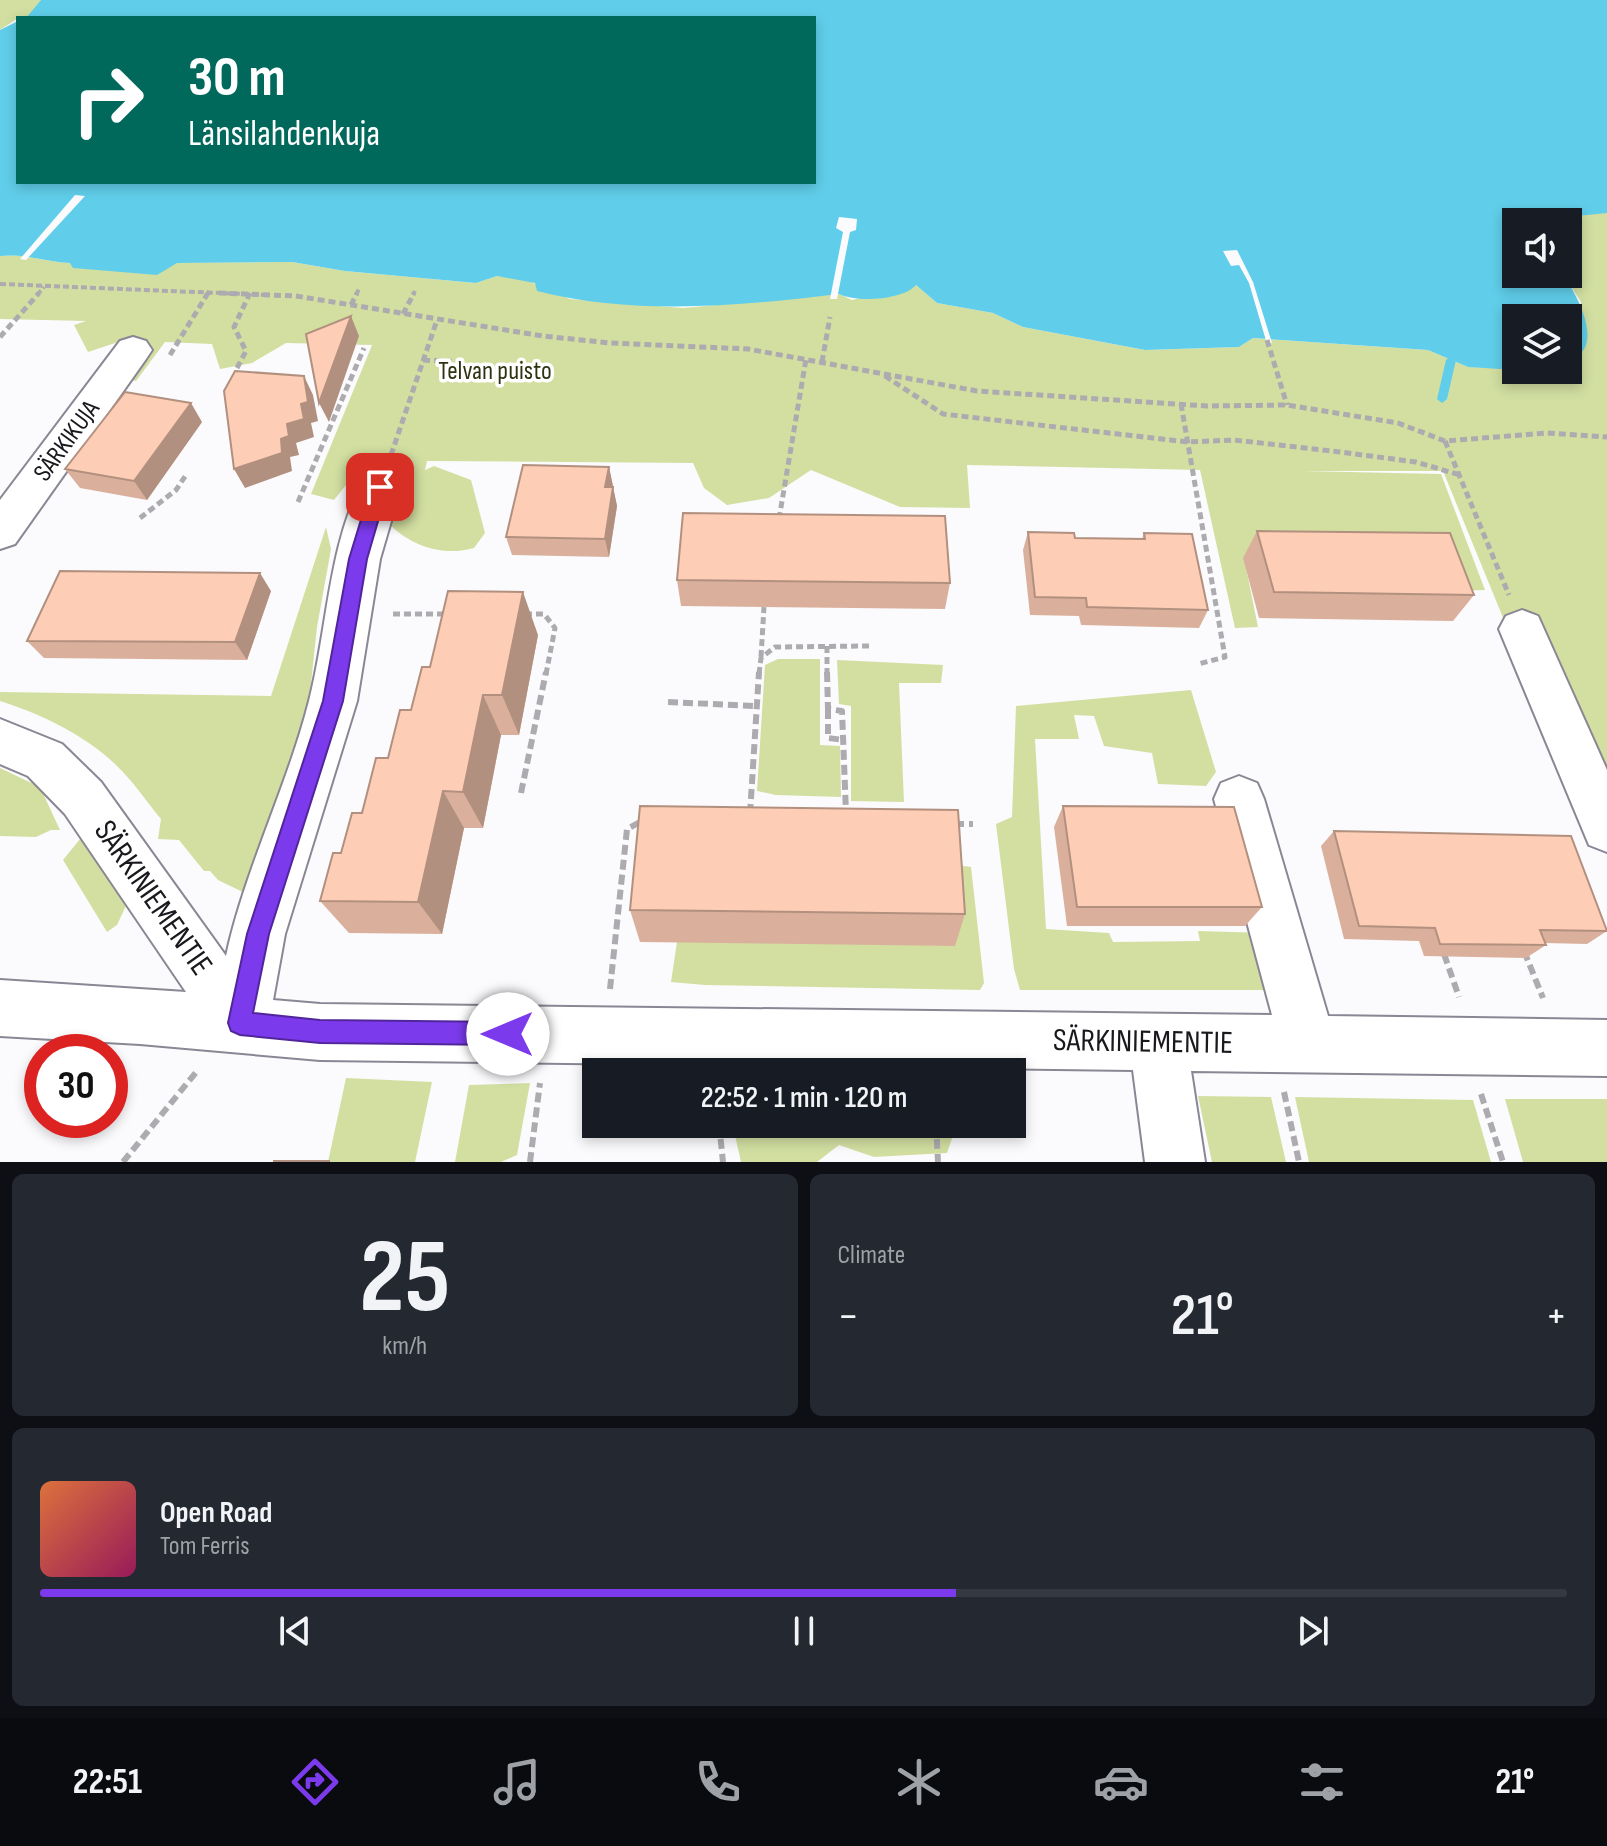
<!DOCTYPE html>
<meta charset="utf-8">
<style>
:root{--surface:#171b24;--page:#242831;--text:#f1f3f6;--muted:#9ea1a6;--line:#363941;--accent:#7c3aed}
body{margin:0;font-family:"Sofia Sans Condensed",sans-serif;background:var(--page);color:var(--text);height:100vh;display:flex;flex-direction:column;font-size:30px;white-space:nowrap}
*{box-sizing:border-box;margin:0}
p{font-size:26px;color:var(--muted)}
.icon{flex:none;width:44px;height:44px;fill:none;stroke:currentColor;stroke-width:2;stroke-linecap:round;stroke-linejoin:round}
.map{position:relative;height:1162px;overflow:hidden}
.drawer{display:flex;flex-direction:column;gap:12px;padding:12px;background:#0d0f14;flex:1}
.drawer>*{flex:none}
.hud{position:absolute;left:16px;top:16px;width:800px;height:168px;border-radius:0px;box-shadow:0 4px 12px #0003;background:#00695c;color:#fff;overflow:hidden}
.tools{position:absolute;left:1502px;top:208px;display:grid;gap:16px}
.tools a{display:grid;place-items:center;width:80px;height:80px;border-radius:0px;background:var(--surface);box-shadow:0 4px 12px #0003;font-size:40px}
.speed{position:absolute;left:24px;top:1034px;display:flex;gap:16px;font-size:40px;font-weight:700;text-align:center}
.speed>*{display:grid;place-content:center;width:104px;height:104px;border-radius:50%;background:var(--surface);box-shadow:0 4px 12px #0003;line-height:1}
.speed .limit{border:12px solid #d22;background:#fff;color:#111}
.pin{position:absolute;display:grid;place-items:center;width:68px;height:68px;color:#fff;margin:-34px;border-radius:16px;box-shadow:0 4px 12px #0006}
.me{position:absolute;width:88px;margin:-44px;rotate:270deg;stroke-linejoin:round;filter:drop-shadow(0 0 6px #0008)}
.turn{display:flex;align-items:center;gap:28px;height:168px;padding:0 40px;font-size:36px}
.turn .icon{width:104px;height:104px;stroke-width:2.5}
.turn b{display:block;font-size:56px;line-height:68px}
.big{font-size:60px;font-weight:600;line-height:1.1}
.drawer .card{flex:1;display:flex;flex-direction:column;justify-content:center;gap:12px;min-width:0;padding:0 28px;border-radius:12px;background:var(--page)}
.drawer .dial{align-items:center;gap:0}
.dial b{font-size:104px;line-height:1}
.song{display:flex;align-items:center;gap:24px}
.cover{width:96px;height:96px;border-radius:12px;background:linear-gradient(135deg,hsl(20 70% 55%),hsl(330 70% 35%))}
.played{height:8px;border-radius:4px;background:linear-gradient(90deg,var(--accent) 60%,var(--line) 60%)}
.keys{display:flex;justify-content:space-around;direction:ltr}
.heat{display:flex;justify-content:space-between;align-items:center;font-size:44px;direction:ltr}
.drawer .tiles{flex:1;display:grid;gap:12px;grid-template-columns:1fr 1fr}
.card:last-child{grid-column:span 2}
.trip{position:absolute;left:582px;top:1058px;width:444px;height:80px;border-radius:0px;background:var(--surface);box-shadow:0 4px 12px #0003;font-weight:600;line-height:80px;text-align:center}
.dock{display:flex;height:128px;justify-content:space-around;align-items:center;background:#090b0e;color:var(--muted)}
.dock .icon{width:56px;height:56px}
.dock .on{color:var(--accent)}
.dock b{font-size:36px;color:var(--text)}
.map>svg:first-child{display:block}
.green{fill:#d2dfa1}
.water{fill:#60ceea}
.pier{fill:#fbfafd}
.lines{fill:none;stroke-linecap:round;stroke-linejoin:round}
.stream{fill:#60ceea;fill-rule:evenodd}
.minor-casing{stroke:#8b8694;stroke-width:4}
.path-far2{stroke:#adabaf;stroke-width:4;stroke-dasharray:6 3;stroke-linecap:butt}
.path-far1{stroke:#adabaf;stroke-width:5;stroke-dasharray:7 4;stroke-linecap:butt}
.path{stroke:#adabaf;stroke-width:6;stroke-dasharray:10 5;stroke-linecap:butt}
.minor{fill:#fff;fill-rule:evenodd}
.wall{fill:#dab09c}
.shaded-wall{fill:#b2907f}
.building{fill:#fecdb5;stroke:#b2907f;stroke-width:2}
.route{fill:#7c3aed;stroke:#51269a;stroke-width:2}
.labels{text-anchor:middle;dominant-baseline:central;stroke-width:7;stroke-linejoin:round;paint-order:stroke}
.park-label{font-size:26px;fill:#2e3411;stroke:#fff}
.street-label{font-size:26px;fill:#1a181d;stroke:#fff}
.near-street-label{font-size:32px;fill:#1a181d;stroke:#fff}
</style>
<div class="map">
<svg width="1607" height="1162" viewBox="0 0 1607 1162">
<rect width="100%" height="100%" fill="#fbfafd"/>
<path class="green" d="M 0,0 L 41,0 L 30,17 L 18,18 L 0,30 Z
M 1589,213 L 1607,213 L 1607,770 L 1554,647 L 1515,647 L 1443,471 L 1302,471 L 1441,474 L 1485,590 L 1442,591 L 1244,558 L 1258,627 L 1235,628 L 1200,470 L 967,465 L 970,508 L 900,507 L 811,470 L 769,498 L 727,505 L 704,488 L 693,463 L 427,461 L 425,470 L 434,466 L 471,480 L 485,533 L 474,548 C 440,558 400,543 380,512 L 396,486 L 346,485 L 334,500 L 311,494 L 372,345 L 286,343 L 252,363 L 220,369 L 212,344 L 165,342 L 136,381 L 97,377 L 124,340 L 88,352 L 74,325 L 86,321 L 0,319 L 0,256 C 25,253 46,262 70,263 L 292,262 L 345,271 L 476,283 L 497,276 L 524,279 L 570,299 L 683,308 L 839,294 L 852,300 L 916,285 L 937,303 L 993,313 L 1023,327 L 1145,350 L 1239,347 L 1253,338 L 1428,350 L 1468,367 L 1568,370 L 1568,361 L 1580,358 L 1581,302 L 1563,274 L 1568,274 L 1568,222 L 1528,222 Z
M 326,527 L 331,549 L 317,627 L 307,721 L 251,896 L 218,880 L 210,871 L 204,871 L 179,840 L 158,839 L 161,819 C 146,801 133,781 116,765 C 85,735 41,714 0,701 L 0,692 L 271,696 Z
M 778,659 L 820,659 L 820,745 L 840,746 L 841,797 L 776,795 L 757,791 L 765,665 Z
M 837,660 L 943,665 L 941,683 L 899,683 L 904,802 L 851,801 L 851,706 L 839,704 Z
M 1191,690 L 1216,772 L 1206,786 L 1158,784 L 1152,753 L 1104,746 L 1094,716 L 1074,715 L 1079,739 L 1035,739 L 1046,929 L 1109,933 L 1113,942 L 1200,941 L 1198,931 L 1267,933 L 1282,990 L 1020,990 L 1014,969 L 996,824 L 1012,817 L 1016,706 Z
M 0,768 L 40,787 L 60,830 L 51,830 L 36,837 L 0,836 Z
M 80,839 L 87,839 L 130,897 L 117,925 L 107,932 L 63,860 Z
M 950,864 L 971,867 L 984,983 L 980,990 L 705,985 L 671,982 L 677,942 Z
M 346,1078 L 432,1082 L 415,1162 L 328,1162 Z
M 530,1083 L 517,1155 L 501,1162 L 455,1162 L 469,1085 Z
M 1198,1096 L 1271,1097 L 1286,1162 L 1212,1162 Z
M 1295,1097 L 1473,1100 L 1491,1162 L 1309,1162 Z
M 1505,1099 L 1607,1099 L 1607,1162 L 1523,1162 Z
M 737,1124 L 957,1124 L 947,1153 L 874,1157 L 839,1145 L 817,1162 L 741,1162 L 734,1131 Z"/>
<path class="water" d="M 41,0 L 1607,0 L 1607,213 L 1516,222 L 1516,274 L 1563,274 C 1578,297 1607,349 1568,361 L 1568,318 L 1516,318 L 1516,370 L 1468,367 L 1428,350 L 1253,338 L 1239,347 L 1145,350 L 1023,327 L 993,313 L 937,303 L 916,285 C 903,300 857,303 839,294 C 739,306 636,316 537,291 L 535,283 L 497,276 L 476,283 L 345,271 L 292,262 L 177,263 L 157,275 L 73,268 L 70,263 C 46,262 25,253 0,256 L 0,30 L 18,21 L 18,182 L 814,182 L 814,18 L 26,18 Z"/>
<path class="pier" d="M 75,195 L 85,196 L 26,260 L 20,259 Z
M 839,217 L 857,219 L 856,230 L 850,232 L 837,299 L 830,299 L 843,232 L 836,228 Z
M 1237,250 L 1253,282 L 1272,343 L 1267,344 L 1249,283 L 1239,265 L 1231,266 L 1223,251 Z"/>
<g class="lines">
<path class="stream" d="M 1451,356 L 1456,360 L 1447,399 L 1442,403 L 1437,399 L 1446,360 Z"/>
<defs>
<path id="minor" d="M 133,337 L 146,341 L 152,350 L 146,359 L 15,544 L 0,549 L 0,500 L 120,341 Z
M 380,471 L 395,476 L 401,487 L 380,559 L 357,701 L 285,934 L 273,1000 L 320,1004 L 1272,1015 L 1214,799 L 1221,783 L 1239,776 L 1257,783 L 1264,799 L 1328,1016 L 1607,1020 L 1607,1076 L 1191,1071 L 1205,1162 L 1145,1162 L 1133,1070 L 320,1060 L 140,1044 L 0,1036 L 0,980 L 186,992 L 65,814 L 28,776 L 0,764 L 0,719 L 62,744 L 101,782 L 226,956 C 245,869 287,787 309,701 C 328,627 328,544 365,476 Z
M 1522,610 L 1538,616 L 1607,770 L 1607,852 L 1589,845 L 1499,629 L 1506,616 Z"/>
</defs>
<use href="#minor" class="minor-casing"/>
<path class="path-far2" d="M 0,284 L 268,295
M 37,295 L 44,287
M 207,295 L 209,291
M 356,295 L 360,287
M 413,295 L 415,291"/>
<path class="path-far1" d="M 219,293 L 296,296 L 543,336 L 610,343 L 748,349 L 977,391 L 1207,406 L 1287,405 L 1398,423 L 1445,441 L 1547,433 L 1607,437
M 351,305 L 357,293
M 403,314 L 414,293
M 0,337 L 39,293
M 1267,340 L 1287,405
M 170,355 L 208,293
M 423,360 L 459,362 L 463,370
M 822,362 L 830,317
M 237,368 L 246,351 L 234,327 L 250,293
M 885,376 L 943,414 L 1188,442 L 1234,440 L 1340,452 L 1416,462 L 1460,475
M 1181,404 L 1225,657 L 1198,664
M 1445,441 L 1509,595
M 391,455 L 437,320
M 298,502 L 364,348
M 140,518 L 176,490 L 186,475
M 779,519 L 806,359
M 393,614 L 447,614
M 525,614 L 544,614 L 555,628 L 546,674
M 827,646 L 827,674
M 761,657 L 764,607
M 759,674 L 761,658 L 775,647 L 869,646"/>
<path class="path" d="M 827,672 L 828,709 L 842,711 L 846,813
M 668,702 L 755,706
M 828,709 L 828,738 L 844,740
M 521,793 L 546,672
M 750,814 L 759,672
M 954,824 L 973,824
M 1524,951 L 1543,998
M 1444,954 L 1459,997
M 610,989 L 627,829 L 642,821
M 1284,1092 L 1299,1162
M 1481,1094 L 1503,1162
M 719,1124 L 723,1162
M 936,1124 L 938,1162
M 123,1162 L 197,1071
M 530,1162 L 540,1083"/>
<use href="#minor" class="minor"/>
</g>
<path class="wall" d="M 202,422 L 147,500 L 80,488 L 65,469 Z
M 609,467 L 617,506 L 609,557 L 512,555 L 506,537 Z
M 1257,531 L 1474,595 L 1453,621 L 1259,618 L 1243,558 Z
M 1028,532 L 1075,538 L 1142,539 L 1144,533 L 1208,610 L 1199,628 L 1081,625 L 1079,616 L 1030,615 L 1023,550 Z
M 677,580 L 950,583 L 945,609 L 681,606 Z
M 271,591 L 247,660 L 44,658 L 27,641 Z
M 538,635 L 519,735 L 501,735 L 483,828 L 464,828 L 442,934 L 349,933 L 320,901 L 341,853 L 411,710 Z
M 1063,806 L 1262,907 L 1245,926 L 1067,926 L 1054,827 Z
M 1334,831 L 1607,931 L 1587,944 L 1545,943 L 1546,945 L 1526,958 L 1424,956 L 1419,941 L 1344,939 L 1321,846 Z
M 630,910 L 965,914 L 955,946 L 640,942 Z"/>
<path class="shaded-wall" d="M 351,316 L 359,336 L 329,422 L 319,403 Z
M 304,376 L 313,395 L 318,421 L 311,423 L 314,437 L 296,443 L 299,455 L 290,457 L 292,471 L 245,488 L 234,469 L 281,439 L 287,424 L 301,404 Z
M 191,403 L 202,422 L 147,500 L 134,481 Z
M 609,467 L 613,486 L 609,506 L 605,487 Z
M 613,487 L 617,506 L 609,557 L 605,539 Z
M 260,573 L 271,591 L 247,660 L 235,642 Z
M 523,592 L 538,635 L 519,735 L 502,695 Z
M 483,695 L 501,735 L 483,828 L 463,792 Z
M 443,791 L 464,828 L 442,934 L 418,902 Z"/>
<path class="building" d="M 351,316 L 319,403 L 306,334 Z
M 235,371 L 304,376 L 308,402 L 301,404 L 304,419 L 287,424 L 289,436 L 281,439 L 282,453 L 234,469 L 224,391 Z
M 125,392 L 191,403 L 134,481 L 65,469 Z
M 523,465 L 609,467 L 605,487 L 613,487 L 605,539 L 506,537 Z
M 683,513 L 945,516 L 950,583 L 677,580 Z
M 1257,531 L 1450,533 L 1474,595 L 1274,592 Z
M 1028,532 L 1074,533 L 1075,538 L 1145,539 L 1144,533 L 1192,534 L 1208,610 L 1087,607 L 1086,598 L 1035,597 Z
M 60,571 L 260,573 L 235,642 L 27,641 Z
M 448,591 L 523,592 L 502,695 L 483,695 L 463,792 L 443,791 L 418,902 L 320,901 L 333,853 L 341,853 L 352,813 L 362,813 L 376,758 L 388,758 L 400,710 L 411,710 L 422,667 L 430,667 Z
M 640,806 L 958,810 L 965,914 L 630,910 Z
M 1063,806 L 1234,807 L 1262,907 L 1077,907 Z
M 1334,831 L 1571,836 L 1607,931 L 1540,930 L 1546,945 L 1440,944 L 1435,928 L 1359,926 Z
M 274,1161 L 330,1161 L 274,1162 Z"/>
<path class="route" d="M 380,481 L 388,487 L 367,559 L 343,701 L 269,934 L 253,1013 L 320,1020 L 508,1022 L 516,1026 L 520,1034 L 516,1042 L 508,1045 L 320,1043 L 240,1035 L 231,1031 L 228,1023 L 247,934 L 323,701 L 349,559 L 371,487 Z"/>
<g class="labels">
<g class="park-label">
<text x="495" y="371">Telvan puisto</text>
</g>
<g class="street-label">
<text transform="translate(67 441) rotate(-54)">SÄRKIKUJA</text>
</g>
<g class="near-street-label">
<text transform="translate(153 898) rotate(55)">SÄRKINIEMENTIE</text>
<text transform="translate(1143 1042) rotate(1)">SÄRKINIEMENTIE</text>
</g>
</g>
</svg>
<div class="tools">
<a><svg class="icon" aria-label="sound" viewBox="0 0 24 24"><path d="M4 9h4l5-4v14l-5-4H4zM17 9q2 3 0 6"/></svg></a>
<a><svg class="icon" aria-label="layers" viewBox="0 0 24 24"><path d="M12 4l9 5-9 5-9-5zM3 14l9 5 9-5"/></svg></a>
</div>
<div class="speed"><div class="limit">30</div></div>
<div class="pin" style="left:380px;top:487px;background:#d93025"><svg class="icon" aria-label="arrive" viewBox="0 0 24 24"><path d="M6 21V4h12l-3 4 3 4H6"/></svg></div>
<svg class="me" style="left:508px;top:1034px" viewBox="-20 -20 40 40"><circle r="19" fill="#fff"/><path d="M0-13L10 11 0 6-10 11z" fill="#7c3aed"/></svg>
<div class="trip">22:52 · 1 min · 120 m</div>
<div class="hud">
<div class="turn"><svg class="icon" aria-label="right" viewBox="0 0 24 24"><path d="M7 20v-9h11M14 6l5 5-5 5"/></svg><div><b>30 m</b>Länsilahdenkuja</div></div>
</div>
</div>
<section class="drawer">
<div class="tiles">
<div class="card dial"><b>25</b><p>km/h</p></div>
<div class="card"><p>Climate</p>
<div class="heat"><a>−</a><b class="big">21°</b><a>+</a></div>
</div>
<div class="card">
<div class="song"><i class="cover"></i><div><b>Open Road</b><p>Tom Ferris</p></div></div>
<div class="played"></div>
<div class="keys"><svg class="icon" aria-label="previous" viewBox="0 0 24 24"><path d="M18 5L8 12l10 7zM5 5v14"/></svg><svg class="icon" aria-label="pause" viewBox="0 0 24 24"><path d="M8 5v14M16 5v14"/></svg><svg class="icon" aria-label="next" viewBox="0 0 24 24"><path d="M6 5l10 7-10 7zM19 5v14"/></svg></div>
</div>
</div>
</section>
<nav class="dock">
<b>22:51</b>
<svg class="icon on" aria-label="directions" viewBox="0 0 24 24"><path d="M12 3l9 9-9 9-9-9zM9 14v-3h6M13 9l2 2-2 2"/></svg>
<svg class="icon" aria-label="music" viewBox="0 0 24 24"><path d="M9 18V5l10-2v13"/><circle cx="6" cy="18" r="3"/><circle cx="16" cy="16" r="3"/></svg>
<svg class="icon" aria-label="phone" viewBox="0 0 24 24"><path d="M5 4h4l2 5-3 2q2 4 5 5l2-3 5 2v4C11 20 4 13 5 4z"/></svg>
<svg class="icon" aria-label="climate" viewBox="0 0 24 24"><path d="M12 3v18M4 7l16 10M4 17L20 7"/></svg>
<svg class="icon" aria-label="car" viewBox="0 0 24 24"><path d="M5 17H2v-5l4-1 3-4h7l3 4 3 1v5h-3M9 17h6M6 11h13"/><circle cx="7" cy="17" r="2"/><circle cx="17" cy="17" r="2"/></svg>
<svg class="icon" aria-label="filters" viewBox="0 0 24 24"><path d="M4 7h16M4 17h16"/><circle cx="9" cy="7" r="2"/><circle cx="15" cy="17" r="2"/></svg>
<b>21°</b>
</nav>
